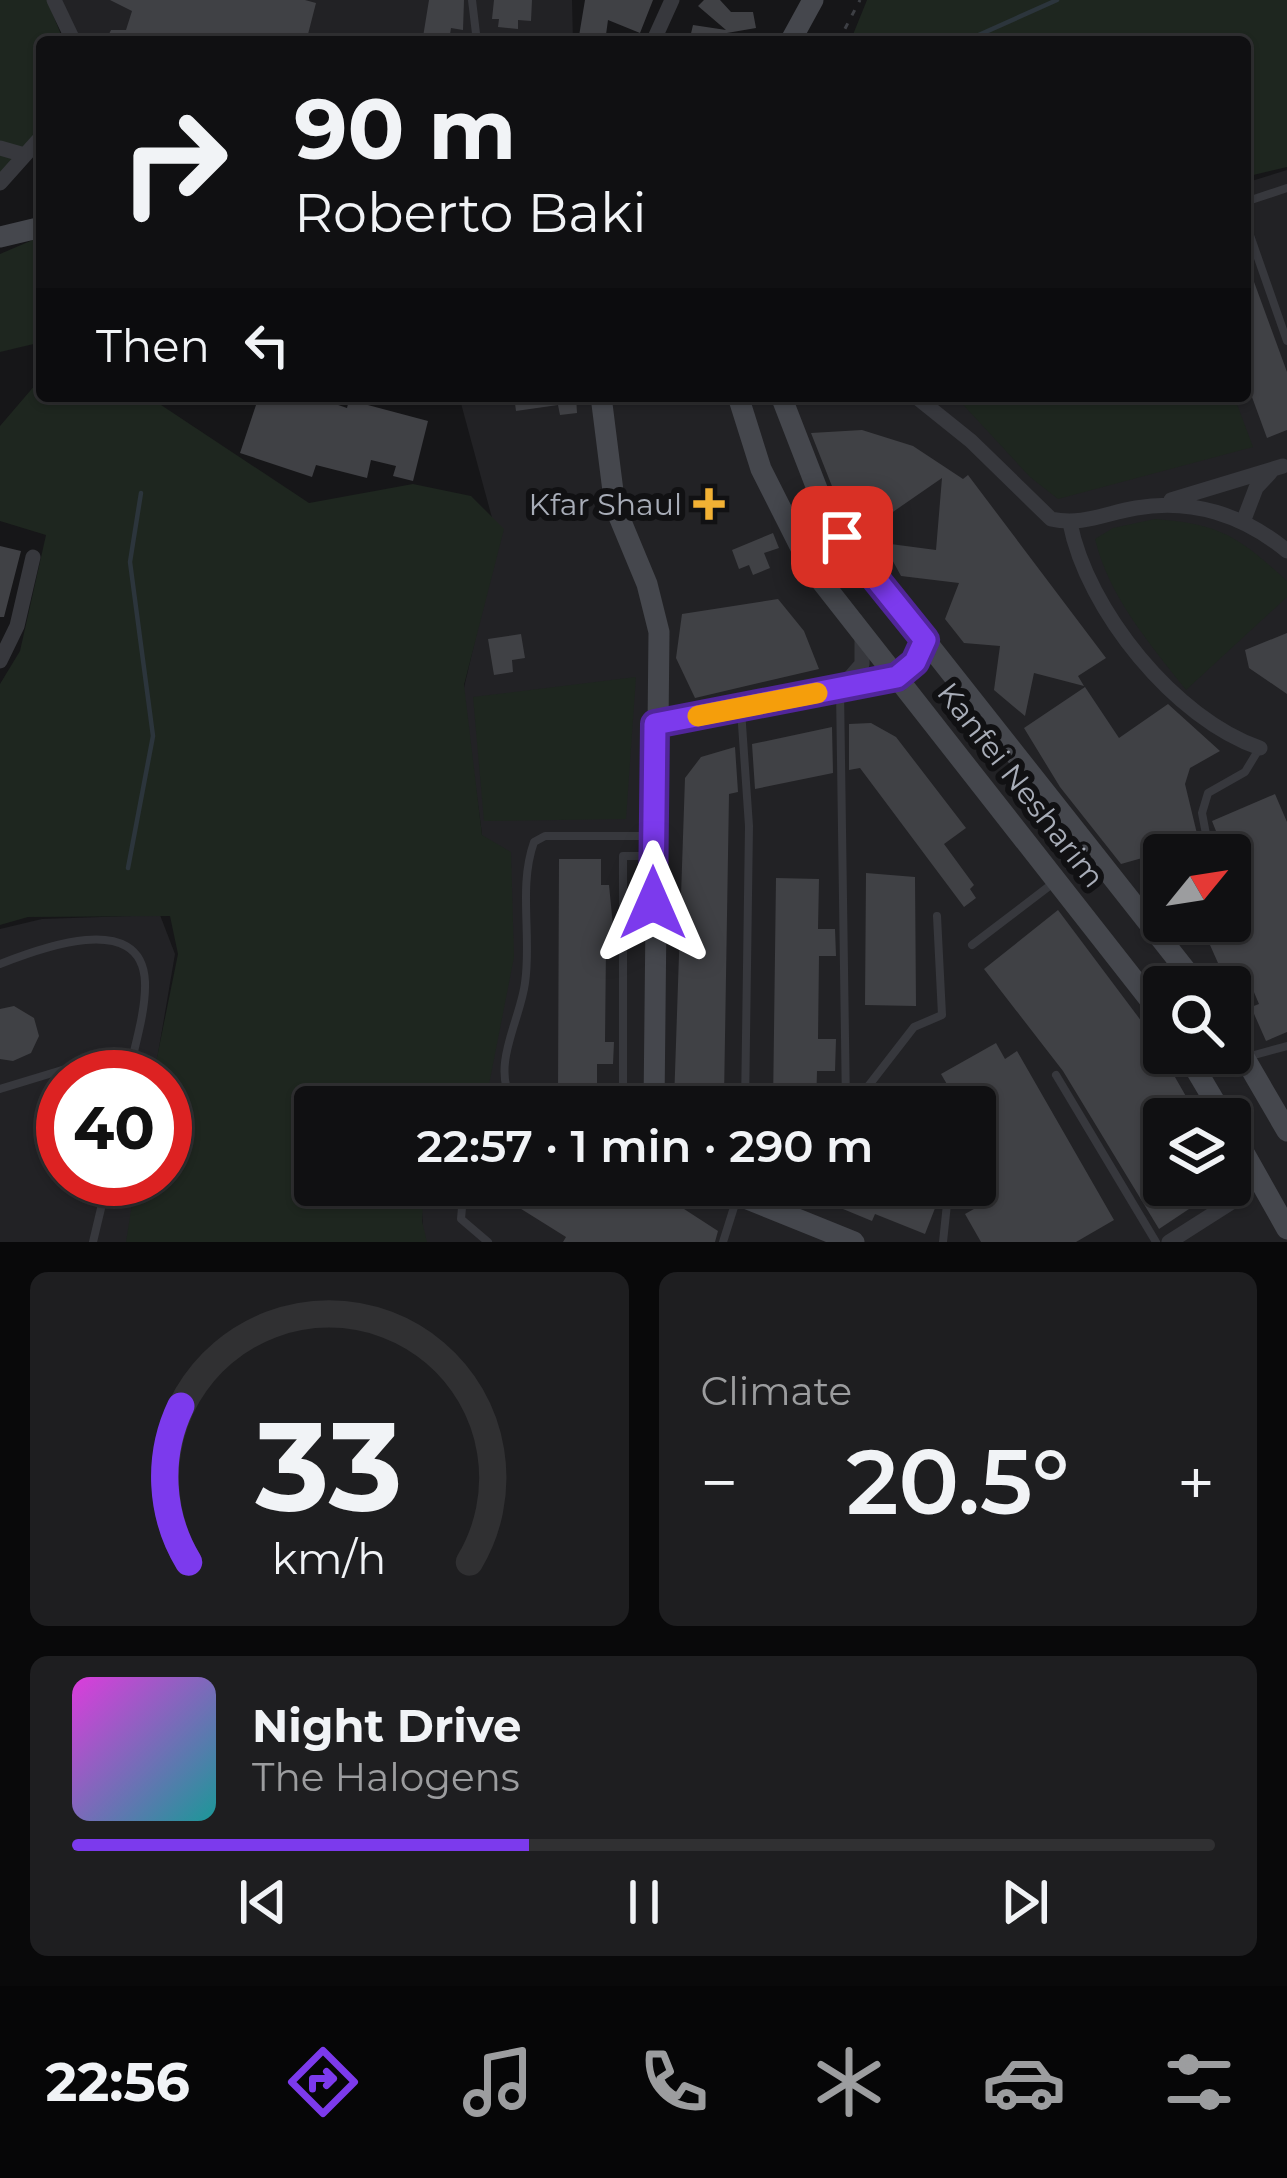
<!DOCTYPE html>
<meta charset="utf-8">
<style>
:root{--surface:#101012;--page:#1e1e20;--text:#f1f3f6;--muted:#9c9d9f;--line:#303032;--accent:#7c3aed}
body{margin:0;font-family:Montserrat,sans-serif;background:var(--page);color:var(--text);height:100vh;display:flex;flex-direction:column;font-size:45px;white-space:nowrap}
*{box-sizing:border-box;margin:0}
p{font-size:39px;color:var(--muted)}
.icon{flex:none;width:66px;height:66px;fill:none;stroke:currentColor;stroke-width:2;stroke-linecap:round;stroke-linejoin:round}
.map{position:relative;height:1242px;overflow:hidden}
.side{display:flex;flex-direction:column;gap:30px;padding:30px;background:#09090a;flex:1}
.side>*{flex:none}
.guide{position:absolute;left:36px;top:36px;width:1215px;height:366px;border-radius:12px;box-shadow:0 3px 9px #0004,0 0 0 3px var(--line);background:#101012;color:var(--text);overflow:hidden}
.needle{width:78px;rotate:60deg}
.buttons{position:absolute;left:1143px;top:834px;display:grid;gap:24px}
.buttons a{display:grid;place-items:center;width:108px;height:108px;border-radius:12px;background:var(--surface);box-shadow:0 3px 9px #0004,0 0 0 3px var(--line);font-size:60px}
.speed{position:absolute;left:36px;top:1050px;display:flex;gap:24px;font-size:60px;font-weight:700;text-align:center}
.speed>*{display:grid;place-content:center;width:156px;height:156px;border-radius:50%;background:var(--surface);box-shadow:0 3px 9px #0004,0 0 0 3px var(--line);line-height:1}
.speed .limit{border:18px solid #d22;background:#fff;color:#111}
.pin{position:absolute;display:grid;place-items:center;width:102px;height:102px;color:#fff;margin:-51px;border-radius:24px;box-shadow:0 6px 18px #0006}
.me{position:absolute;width:132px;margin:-66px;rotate:0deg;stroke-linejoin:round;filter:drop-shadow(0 0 9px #0008)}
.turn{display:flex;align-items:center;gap:42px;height:252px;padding:0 60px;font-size:54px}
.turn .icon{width:156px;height:156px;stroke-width:2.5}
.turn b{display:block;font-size:84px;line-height:102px}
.then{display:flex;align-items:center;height:114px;padding:0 60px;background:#0003;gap:24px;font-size:45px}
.big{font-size:90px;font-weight:600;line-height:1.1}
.side .tile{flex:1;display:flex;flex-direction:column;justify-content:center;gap:18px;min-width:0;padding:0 42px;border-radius:18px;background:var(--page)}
.side .dial{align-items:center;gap:0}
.dial svg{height:312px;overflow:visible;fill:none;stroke:var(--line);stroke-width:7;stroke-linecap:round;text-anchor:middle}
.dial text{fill:var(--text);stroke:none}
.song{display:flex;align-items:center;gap:36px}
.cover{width:144px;height:144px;border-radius:18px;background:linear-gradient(135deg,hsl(300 70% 55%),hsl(180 70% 35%))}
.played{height:12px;border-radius:6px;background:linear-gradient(90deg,var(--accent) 40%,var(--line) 40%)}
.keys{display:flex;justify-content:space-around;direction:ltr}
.heat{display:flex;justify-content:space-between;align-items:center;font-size:66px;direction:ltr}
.side .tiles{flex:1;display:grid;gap:30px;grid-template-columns:1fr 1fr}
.tile:last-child{grid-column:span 2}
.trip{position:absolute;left:294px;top:1086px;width:702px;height:120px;border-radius:12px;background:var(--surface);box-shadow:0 3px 9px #0004,0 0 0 3px var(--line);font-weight:600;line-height:120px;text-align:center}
.tabs{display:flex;height:192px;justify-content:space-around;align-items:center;background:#060607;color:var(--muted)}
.tabs .icon{width:84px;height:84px}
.tabs .current{color:var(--accent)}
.tabs b{font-size:54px;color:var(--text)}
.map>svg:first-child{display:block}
.built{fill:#222225;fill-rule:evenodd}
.green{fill:#1e261f}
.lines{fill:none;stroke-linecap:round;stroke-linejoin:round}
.stream{stroke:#2c353c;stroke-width:4.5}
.building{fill:#404145}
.path{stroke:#3d3f44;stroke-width:3;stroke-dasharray:6 9;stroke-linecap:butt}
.lane{stroke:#37383d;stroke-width:8}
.street{stroke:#37383d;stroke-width:15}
.secondary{stroke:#45474d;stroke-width:21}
.route-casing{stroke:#51269a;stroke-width:30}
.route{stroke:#7c3aed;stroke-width:21}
.slow{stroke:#f59e0b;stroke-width:21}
.poi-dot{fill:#f2b134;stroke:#111113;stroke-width:4.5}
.labels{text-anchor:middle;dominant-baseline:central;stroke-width:12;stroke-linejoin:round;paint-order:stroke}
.poi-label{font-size:30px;fill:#a8adb8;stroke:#111113;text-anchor:end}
.street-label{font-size:30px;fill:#a8adb8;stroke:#111113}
</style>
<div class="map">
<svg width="1287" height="1242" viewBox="0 0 1287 1242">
<rect width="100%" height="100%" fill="#161618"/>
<path class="built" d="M 57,0 L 572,0 L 573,42 L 75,42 Z
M 1287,170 L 1287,1242 L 424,1242 L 420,1185 L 975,1185 L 975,1107 L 465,1107 L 479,1098 L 483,842 L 463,692 L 498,540 L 459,396 L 1245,396 L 1245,183 ZM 1164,855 L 1230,855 L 1230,921 L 1164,921 ZM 1164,987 L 1230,987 L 1230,1053 L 1164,1053 ZM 1164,1119 L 1230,1119 L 1230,1185 L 1164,1185 Z
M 160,915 L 175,954 L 154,1077 L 63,1077 L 63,1179 L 137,1179 L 127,1242 L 0,1242 L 0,929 L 42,919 Z"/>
<path class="green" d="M 0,0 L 47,0 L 64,42 L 42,42 L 42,128 L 0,176 Z
M 867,0 L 1287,0 L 1287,167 L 1245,177 L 1245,42 L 850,42 Z
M 42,236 L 42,342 L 0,352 L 0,254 Z
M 42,377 L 42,396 L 149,397 L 309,503 L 413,484 L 471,496 L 504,529 L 464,685 L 482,835 L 511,852 L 514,957 L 486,1100 L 463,1107 L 315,1107 L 315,1185 L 424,1185 L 422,1221 L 427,1242 L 126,1242 L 136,1179 L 165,1179 L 165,1077 L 153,1077 L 178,954 L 170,916 L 28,917 L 0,925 L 0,684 L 20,651 L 46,535 L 0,521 L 0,426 Z
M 955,396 L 1234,396 L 1253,447 L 1058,499 L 1030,477 Z
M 1155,519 C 1221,524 1239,537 1287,581 L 1287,597 L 1186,690 C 1150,644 1109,597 1095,539 L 1113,528 Z
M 636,677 L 626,819 L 484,821 L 473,697 Z"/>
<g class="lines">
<path class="stream" d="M 963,42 L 1057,0
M 128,868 L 153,736 L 130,562 L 141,493"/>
</g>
<path class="building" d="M 110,0 L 305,0 L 316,3 L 306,42 L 105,42 L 111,30 L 126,30 L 132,11 Z
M 429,0 L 464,0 L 463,30 L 451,28 L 449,41 L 423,37 Z
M 494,0 L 532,0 L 531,21 L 518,20 L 518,29 L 498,27 L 499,19 L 492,19 Z
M 585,0 L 653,0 L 640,33 L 608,20 L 605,42 L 578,42 Z
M 704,0 L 720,0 L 731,12 L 753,12 L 756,28 L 721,34 L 739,42 L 689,42 L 693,25 L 726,30 L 698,6 Z
M 1246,260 L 1287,372 L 1287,430 L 1267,438 L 1245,378 Z
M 259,396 L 312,396 L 347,408 L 349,400 L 428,421 L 413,481 L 393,476 L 396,466 L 371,460 L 367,478 L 316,465 L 312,477 L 240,453 Z
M 514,396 L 576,396 L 577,413 L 560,415 L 558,405 L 516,411 Z
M 862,430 L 913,446 L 963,479 L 968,475 L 1106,658 L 1078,676 L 1084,686 L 1034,673 L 1025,716 L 994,690 L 1000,646 L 964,643 L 945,619 L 959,583 L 901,576 L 883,543 L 936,550 L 942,478 L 861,534 L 841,509 L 811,433 Z
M 773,533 L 779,548 L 764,553 L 770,568 L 753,575 L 749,565 L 739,569 L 732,550 Z
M 0,546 L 21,551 L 4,617 L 0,617 Z
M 778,599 L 804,631 L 819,669 L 695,698 L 676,658 L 682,614 Z
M 1287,633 L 1287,694 L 1249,668 L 1245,650 Z
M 521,634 L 525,658 L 512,660 L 513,672 L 494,675 L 488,639 Z
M 1085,687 L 1119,738 L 1168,704 L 1220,751 L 1190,768 L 1185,784 L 1199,842 L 1121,864 L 1060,787 L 1024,728 Z
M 871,723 L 896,737 L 966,828 L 944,844 L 974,885 L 970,889 L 976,898 L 964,907 L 860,768 L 849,770 L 849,724 Z
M 832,727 L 833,773 L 755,789 L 752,744 Z
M 735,747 L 738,792 L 729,794 L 724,1098 L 674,1102 L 685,778 L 701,757 Z
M 1275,794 L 1287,822 L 1287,1032 L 1266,1041 L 1251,1007 L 1259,1004 L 1242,964 L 1222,972 L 1206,936 L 1250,917 L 1212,821 Z
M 559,859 L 601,859 L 601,885 L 609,885 L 615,946 L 606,946 L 605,1042 L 614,1042 L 613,1064 L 597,1064 L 597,1095 L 558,1096 Z
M 866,873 L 915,877 L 916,1006 L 865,1005 Z
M 776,878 L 819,879 L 818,929 L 835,929 L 836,956 L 819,956 L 818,1039 L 836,1039 L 835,1071 L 817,1071 L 816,1107 L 773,1107 Z
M 1058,910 L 1148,1030 L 1199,1119 L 1164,1119 L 1164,1185 L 1225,1185 L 1159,1229 L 1063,1071 L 984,969 Z
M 14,1006 L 34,1018 L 39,1036 L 31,1053 L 13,1061 L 0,1059 L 0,1009 Z
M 996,1043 L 1005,1059 L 1017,1051 L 1114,1220 L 1076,1242 L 981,1242 L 965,1214 L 981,1205 L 972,1187 L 981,1182 L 975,1172 L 975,1107 L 938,1107 L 931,1095 L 948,1086 L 941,1074 Z
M 518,1185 L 632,1185 L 641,1191 L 647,1185 L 718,1231 L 715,1242 L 563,1242 L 566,1237 L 507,1200 Z
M 852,1185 L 944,1185 L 925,1234 L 875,1214 L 872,1221 L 843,1209 Z"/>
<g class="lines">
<path class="path" d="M 838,42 L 860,0"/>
<path class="lane" d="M 472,0 L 477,42
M 1245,202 L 1287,188
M 1245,221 L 1287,341
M 840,690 L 846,1107
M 741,710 L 749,826 L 745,1107
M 1210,855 L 1202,813 L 1208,793 L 1245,772 L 1259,749
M 972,945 L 1052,884
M 0,964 C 38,949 142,909 145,982 C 146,1012 134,1048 128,1077
M 1247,1057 L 1287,1046
M 1056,1075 L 1156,1242
M 0,1089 L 72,1067 L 130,1067
M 651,1101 L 526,1106 L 512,1101 C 491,1065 520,1021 525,983 C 532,936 518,887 534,842 L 545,836 L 652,836
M 623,1102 L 623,856 L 652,856
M 852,1107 L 914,1027 L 942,1015 L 937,916
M 464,1185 L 461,1219 L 488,1242
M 93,1242 L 108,1179
M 723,1242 L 741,1185
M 943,1242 L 947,1204"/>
<path class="street" d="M 54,0 L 74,42
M 653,42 L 672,0
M 0,148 L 21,154
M 0,183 L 42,136
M 915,396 L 971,441 L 1051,519 C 1082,526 1106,513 1136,508 C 1191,498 1244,515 1287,551
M 1171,500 L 1283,466
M 1243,522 L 1256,488 L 1270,473
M 1070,523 C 1087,610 1175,719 1260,748
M 0,661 L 17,626 L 33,557
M 842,687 L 862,664 L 862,635
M 655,724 L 897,677 L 915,662 L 924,641
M 1169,1242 L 1246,1193"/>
<path class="secondary" d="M 790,42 L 813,0
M 0,237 L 42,227
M 601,396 L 615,507 L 647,584 L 659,632 L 654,1107
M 738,396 L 761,469 L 811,568 L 1164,1018
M 781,396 L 828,517 L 1199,987
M 1230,1033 L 1287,1131
M 1186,1053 L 1225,1119
M 1230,1128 L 1287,1229
M 713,1185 L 854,1242"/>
</g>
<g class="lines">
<defs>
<path id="route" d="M 653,903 L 655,724 L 897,677 L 915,662 L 925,640 L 842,537"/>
</defs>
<use href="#route" class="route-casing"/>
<use href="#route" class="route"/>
<path class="slow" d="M 698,716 L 817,693"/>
</g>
<path class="poi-dot" d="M703 486h12v12h12v12h-12v12h-12v-12h-12v-12h12z"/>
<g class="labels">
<g class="poi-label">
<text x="682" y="504">Kfar Shaul</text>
</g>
<g class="street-label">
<text transform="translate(1021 785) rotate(52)">Kanfei Nesharim</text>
</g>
</g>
</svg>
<div class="buttons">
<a><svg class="needle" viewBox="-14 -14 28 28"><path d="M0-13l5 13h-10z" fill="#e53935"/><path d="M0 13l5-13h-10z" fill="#9c9d9f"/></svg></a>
<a><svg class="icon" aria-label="search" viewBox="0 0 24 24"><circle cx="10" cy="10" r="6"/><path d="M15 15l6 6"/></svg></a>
<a><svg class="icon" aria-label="layers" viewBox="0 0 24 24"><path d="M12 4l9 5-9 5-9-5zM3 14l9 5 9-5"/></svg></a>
</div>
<div class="speed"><div class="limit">40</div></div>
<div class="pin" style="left:842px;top:537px;background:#d93025"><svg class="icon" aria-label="arrive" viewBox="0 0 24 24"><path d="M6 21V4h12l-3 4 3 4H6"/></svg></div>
<svg class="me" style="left:653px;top:903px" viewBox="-20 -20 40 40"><path d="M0-17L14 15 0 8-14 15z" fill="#7c3aed" stroke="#fff" stroke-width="4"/></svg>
<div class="trip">22:57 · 1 min · 290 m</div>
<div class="guide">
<div class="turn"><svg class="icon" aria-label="right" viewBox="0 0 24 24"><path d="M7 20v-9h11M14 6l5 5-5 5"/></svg><div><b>90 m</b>Roberto Baki</div></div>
<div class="then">Then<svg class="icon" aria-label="left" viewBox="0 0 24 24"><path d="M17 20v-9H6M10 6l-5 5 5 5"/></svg></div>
</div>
</div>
<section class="side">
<div class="tiles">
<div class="tile dial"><svg viewBox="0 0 100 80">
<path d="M14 69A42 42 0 1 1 86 69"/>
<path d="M14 69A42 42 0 0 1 12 29" stroke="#7c3aed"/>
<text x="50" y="56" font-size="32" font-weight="700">33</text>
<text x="50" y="72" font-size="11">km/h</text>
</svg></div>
<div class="tile"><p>Climate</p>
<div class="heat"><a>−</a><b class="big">20.5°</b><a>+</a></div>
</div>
<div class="tile">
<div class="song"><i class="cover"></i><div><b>Night Drive</b><p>The Halogens</p></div></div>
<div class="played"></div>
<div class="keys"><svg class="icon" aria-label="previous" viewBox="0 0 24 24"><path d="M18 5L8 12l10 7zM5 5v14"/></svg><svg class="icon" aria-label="pause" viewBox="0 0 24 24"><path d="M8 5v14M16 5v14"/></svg><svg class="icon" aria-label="next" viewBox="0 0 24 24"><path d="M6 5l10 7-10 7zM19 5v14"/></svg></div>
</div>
</div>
</section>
<nav class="tabs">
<b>22:56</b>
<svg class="icon current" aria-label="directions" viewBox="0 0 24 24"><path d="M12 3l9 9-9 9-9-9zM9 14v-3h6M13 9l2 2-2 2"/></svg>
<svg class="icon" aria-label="music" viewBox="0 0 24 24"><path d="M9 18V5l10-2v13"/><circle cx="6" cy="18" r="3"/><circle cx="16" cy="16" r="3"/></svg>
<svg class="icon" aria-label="phone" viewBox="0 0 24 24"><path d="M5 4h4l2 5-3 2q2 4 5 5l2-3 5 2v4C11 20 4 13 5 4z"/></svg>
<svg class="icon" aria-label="climate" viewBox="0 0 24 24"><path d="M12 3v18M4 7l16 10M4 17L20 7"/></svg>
<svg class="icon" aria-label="car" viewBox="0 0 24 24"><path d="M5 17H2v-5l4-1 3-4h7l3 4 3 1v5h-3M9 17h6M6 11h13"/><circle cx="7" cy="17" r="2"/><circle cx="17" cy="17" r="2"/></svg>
<svg class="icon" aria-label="filters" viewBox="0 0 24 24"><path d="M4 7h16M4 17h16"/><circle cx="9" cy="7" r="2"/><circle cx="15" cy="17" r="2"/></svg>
</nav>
